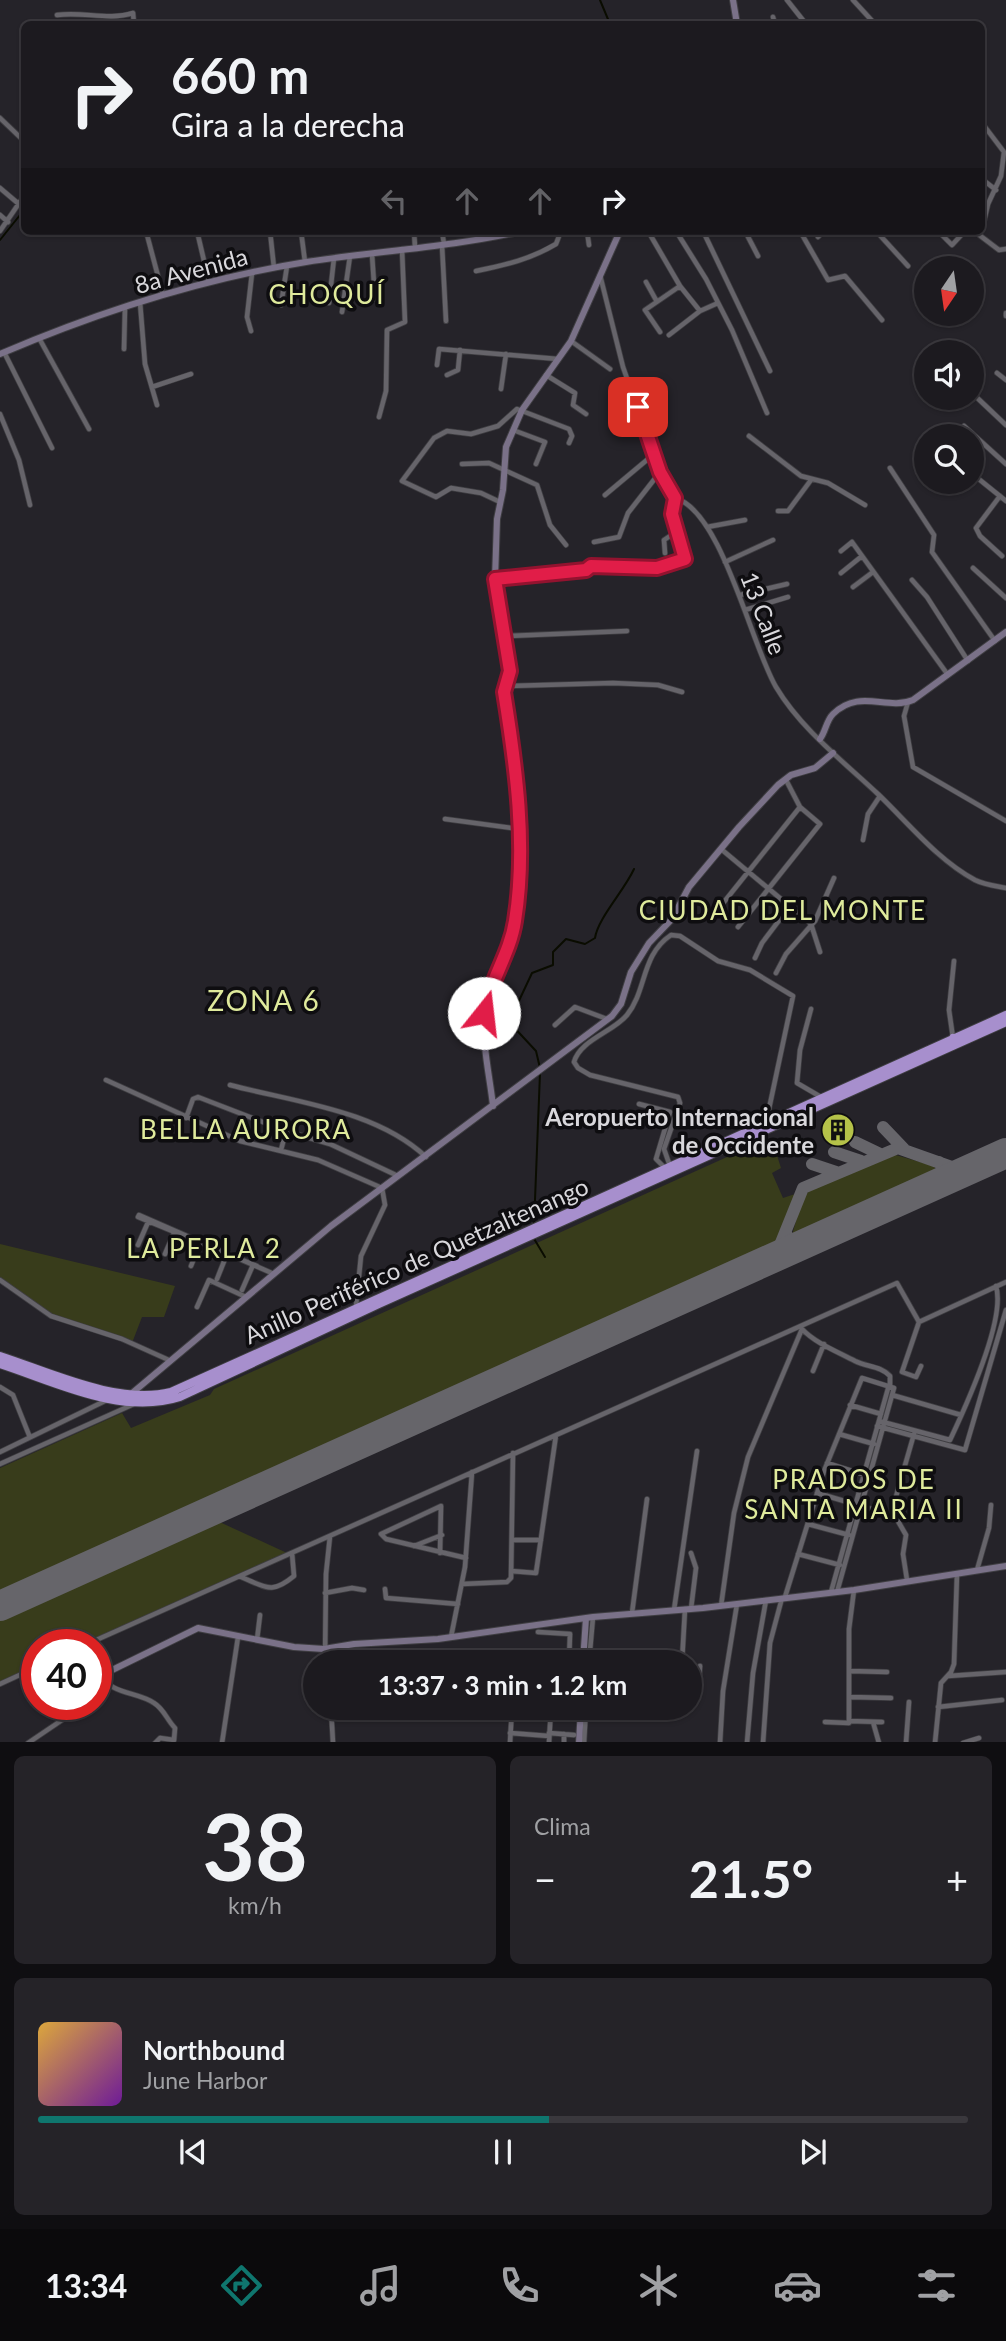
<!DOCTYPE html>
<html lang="es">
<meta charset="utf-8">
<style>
:root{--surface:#1c1a1f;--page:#252328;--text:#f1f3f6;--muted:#a0a1a4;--line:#3a383d;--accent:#0f766e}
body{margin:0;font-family:Lato,sans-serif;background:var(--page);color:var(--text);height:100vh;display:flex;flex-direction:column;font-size:26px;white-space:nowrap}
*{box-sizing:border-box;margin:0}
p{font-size:23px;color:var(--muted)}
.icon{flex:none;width:38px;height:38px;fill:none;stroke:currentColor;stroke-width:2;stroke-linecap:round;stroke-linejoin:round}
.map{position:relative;height:1742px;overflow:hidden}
.drawer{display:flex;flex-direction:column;gap:14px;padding:14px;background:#0f0e11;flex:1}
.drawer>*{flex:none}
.top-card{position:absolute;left:21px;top:21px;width:964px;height:214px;border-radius:10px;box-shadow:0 2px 5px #0004,0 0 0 2px var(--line);background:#1c1a1f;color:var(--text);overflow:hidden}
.needle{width:46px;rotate:193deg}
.controls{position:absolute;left:914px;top:256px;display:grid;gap:14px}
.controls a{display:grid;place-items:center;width:70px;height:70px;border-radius:50%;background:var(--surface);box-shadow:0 2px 5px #0004,0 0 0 2px var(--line);font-size:35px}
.speed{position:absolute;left:21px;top:1629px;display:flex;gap:14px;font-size:35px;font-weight:700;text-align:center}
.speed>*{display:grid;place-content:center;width:91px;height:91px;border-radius:50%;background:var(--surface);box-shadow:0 2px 5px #0004,0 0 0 2px var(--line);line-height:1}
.speed .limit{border:10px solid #d22;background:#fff;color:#111}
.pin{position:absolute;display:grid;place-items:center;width:60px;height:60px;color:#fff;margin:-30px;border-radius:14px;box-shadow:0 4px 10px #0006}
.me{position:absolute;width:77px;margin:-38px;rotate:16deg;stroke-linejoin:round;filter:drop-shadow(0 0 5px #0008)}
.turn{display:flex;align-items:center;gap:24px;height:147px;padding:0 35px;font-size:32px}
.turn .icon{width:91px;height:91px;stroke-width:2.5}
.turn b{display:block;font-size:49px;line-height:60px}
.lanes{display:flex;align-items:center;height:66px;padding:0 35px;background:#0003;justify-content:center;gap:35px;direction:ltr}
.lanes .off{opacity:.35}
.big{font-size:52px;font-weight:700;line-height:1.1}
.drawer .widget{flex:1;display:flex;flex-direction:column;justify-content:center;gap:10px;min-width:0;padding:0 24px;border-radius:10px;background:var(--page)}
.drawer .dial{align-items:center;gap:0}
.dial b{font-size:91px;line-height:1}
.song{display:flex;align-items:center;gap:21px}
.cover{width:84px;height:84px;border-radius:10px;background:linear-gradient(135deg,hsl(40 70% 55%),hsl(280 70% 35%))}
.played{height:7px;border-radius:4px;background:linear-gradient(90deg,var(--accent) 55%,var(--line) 55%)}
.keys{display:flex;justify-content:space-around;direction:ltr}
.heat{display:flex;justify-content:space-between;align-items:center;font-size:38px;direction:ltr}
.drawer .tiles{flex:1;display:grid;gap:14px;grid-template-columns:1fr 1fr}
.widget:last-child{grid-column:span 2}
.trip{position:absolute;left:303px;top:1650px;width:399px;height:70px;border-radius:35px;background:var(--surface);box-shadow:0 2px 5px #0004,0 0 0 2px var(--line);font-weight:700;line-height:70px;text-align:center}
.tab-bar{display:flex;height:112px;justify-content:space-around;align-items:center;background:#0b0a0c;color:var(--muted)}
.tab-bar .icon{width:49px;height:49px}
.tab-bar .active{color:var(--accent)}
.tab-bar b{font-size:32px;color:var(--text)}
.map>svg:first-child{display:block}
.green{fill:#383c1b}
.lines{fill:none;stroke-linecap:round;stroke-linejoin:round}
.stream{stroke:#0a0c00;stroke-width:2}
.taxiway{stroke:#66656a;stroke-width:12}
.runway{stroke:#66656a;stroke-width:30}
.street-casing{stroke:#3f3e42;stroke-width:6}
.secondary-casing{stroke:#3f3e42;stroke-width:8}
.highway-casing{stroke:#3f3e42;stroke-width:10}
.street{stroke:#66646a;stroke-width:4.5}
.secondary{stroke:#7a7188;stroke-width:6}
.highway{stroke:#a78fcd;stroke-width:8}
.route-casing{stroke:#92132f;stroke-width:18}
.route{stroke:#e11d48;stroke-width:12}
.labels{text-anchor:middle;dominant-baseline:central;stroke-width:7;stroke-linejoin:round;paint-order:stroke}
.street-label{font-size:24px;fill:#d9d8dc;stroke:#0e0d10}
.poi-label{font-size:24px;font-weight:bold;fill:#d9d8dc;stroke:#0e0d10;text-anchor:end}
.neighbourhood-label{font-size:26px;letter-spacing:2px;fill:#dfea9c;stroke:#0e0d10}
.quarter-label{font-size:28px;letter-spacing:2px;fill:#dfea9c;stroke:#0e0d10}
</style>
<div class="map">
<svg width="1006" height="1743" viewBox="0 0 1006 1743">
<rect width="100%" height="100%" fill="#252329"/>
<path class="green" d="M 758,1143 L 775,1149 L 781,1168 L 772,1173 L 783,1198 L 795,1194 L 774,1249 L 0,1597 L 0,1468 L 122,1413 L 131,1428 L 210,1395 L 214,1389 Z
M 892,1154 L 934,1166 L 937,1174 L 800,1238 L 792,1235 L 802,1200 L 809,1191 Z
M 0,1244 L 175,1286 L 164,1317 L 142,1317 L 132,1343 L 64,1322 L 0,1281 Z
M 213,1519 L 287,1553 L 85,1645 L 37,1645 L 37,1666 L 0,1682 L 0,1615 Z"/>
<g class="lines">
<path class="stream" d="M 600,0 L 610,24
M 0,240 L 24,210
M 540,1068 L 536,1051 L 509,1022 L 532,973 L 553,965 L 553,952 L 566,939 L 585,944 L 595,938 C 598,918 624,891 634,869
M 534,1225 L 540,1073
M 533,1237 L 545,1257"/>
<path class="taxiway" d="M 883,1127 L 904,1149
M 855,1142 L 880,1154
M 834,1152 L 861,1161
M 812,1164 L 836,1172
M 935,1185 L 944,1171 L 939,1162
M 786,1233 L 790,1244 L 805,1243
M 756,1266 L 778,1250 L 803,1188 L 898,1148 L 960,1170 L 973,1168"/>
<path class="runway" d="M 0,1606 L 1006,1153"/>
<defs>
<path id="street" d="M 787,0 L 806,24
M 853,0 L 875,24
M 57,15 C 83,11 108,21 133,13 L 134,24
M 773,17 L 775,24
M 864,24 L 871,20
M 0,118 L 24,141
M 982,123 L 1004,152 L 1001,176 L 988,204 L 982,230
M 982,179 L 996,190
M 0,188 L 20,205
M 0,215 L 8,222
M 0,231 L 24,196
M 146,231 L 163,295
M 197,231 L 209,282
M 270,231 L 274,268
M 301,231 L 305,262
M 414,231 L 415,247
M 442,231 L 444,244
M 587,231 L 589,245
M 648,231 L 680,286 L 700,311
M 676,231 L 706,279 L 732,330 L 767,413
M 703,231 L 770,371
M 745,231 L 758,256
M 800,231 L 828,280 L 845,276 L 882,320
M 876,231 L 908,266
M 938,231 L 952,245 L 965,231
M 974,231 L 999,250 L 1006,249
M 818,237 L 824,231
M 442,245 L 446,321
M 372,254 L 375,299
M 476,271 C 506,265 531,259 556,244 L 561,231
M 600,275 L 623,367 L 660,472 L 675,498 C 722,511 751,645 776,687 C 801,729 844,762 879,795 C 909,824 938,860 975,880 C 985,885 996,886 1006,888
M 646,282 L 656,300
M 140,302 L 145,364 L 157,405
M 329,303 L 334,258
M 281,305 L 287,266
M 342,312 L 350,256
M 1006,313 L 1006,316
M 251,331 L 247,317 L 252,273
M 660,332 L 645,310 L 680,286
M 669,335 L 700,311 L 718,303
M 39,338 L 89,429
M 571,341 L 610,369
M 124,349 L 125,307
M 4,352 L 52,448
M 437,365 L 439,349 L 558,359
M 997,373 L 1006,380
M 447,375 L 458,370 L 460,350
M 546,375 L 575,393 L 573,405 L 586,414
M 152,387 L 191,374
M 501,389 L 506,354
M 971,392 L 1006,425
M 613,401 L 628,410 L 638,407
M 0,414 L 19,460 L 30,505
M 379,417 L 386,391 L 387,330 L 405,322 L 402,249
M 964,426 L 1006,464
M 513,430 L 545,442 L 536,464
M 615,432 L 643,416
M 749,436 L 801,476 L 828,483 L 865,505
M 462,464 L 489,463 L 537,485 L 550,525 L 566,545
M 890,468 L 934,535 L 932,552 L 995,641
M 975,476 L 1006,501
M 605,495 L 654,454
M 1000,496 L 976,528 L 980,536 L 1002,556
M 500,502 L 481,493 L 451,488 L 436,497 L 402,481 L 434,438 L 447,431 L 471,434 L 498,426 L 517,409 L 569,429 L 572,436 L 569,443
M 778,511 L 788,511 L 811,480
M 707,527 L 745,520
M 594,542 L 619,537 L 628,513 L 660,472
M 841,551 L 852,542 L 948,675
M 665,553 L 664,540 L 679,530
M 725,562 L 773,540
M 973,568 L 1006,598
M 841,573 L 862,556
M 495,579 L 586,570 L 591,566 L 657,568 L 684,560 C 688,538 669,521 675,498
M 912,580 L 927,597 L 968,661
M 853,587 L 873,572
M 740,595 L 787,584
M 745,610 L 788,597
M 505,636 L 627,631
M 505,686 L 613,683 L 658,685 L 682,692
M 908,702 L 904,716 L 913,767 L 1006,821
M 445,819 L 519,829
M 863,840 L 868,814 L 880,796
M 721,849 L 811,924 L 820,952
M 716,912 L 800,807
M 738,927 L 820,824 L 800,807 L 786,780
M 755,958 L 762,943 L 790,906
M 776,973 L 786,954 L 815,921 L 834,878
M 811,1009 L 800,1050 L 797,1083 L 821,1097
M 555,1025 L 575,1007 L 607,1019
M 953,1038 L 949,1010 L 954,961
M 106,1080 L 240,1141 L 318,1160 L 382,1188 L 385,1205 L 361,1256 L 356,1306
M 230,1085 C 294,1102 376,1110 426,1157
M 639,1104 L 670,1112 L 656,1159 L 665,1168
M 186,1118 L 193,1099 L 198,1097 L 286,1131 L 330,1144 L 398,1176
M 281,1150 L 286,1131
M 670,1166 L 664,1149 L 680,1103 L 678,1097 L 590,1075 L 578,1068 L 574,1062 C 580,1040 613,1032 627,1015 C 647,990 641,955 671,935 L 680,936 L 718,961 L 750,970 L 793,996 L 766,1123
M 138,1245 L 149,1220
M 165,1254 L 174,1233
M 191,1266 L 201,1241
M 257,1266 L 138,1217 L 139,1215 L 274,1274
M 217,1279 L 227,1254
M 0,1280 L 51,1316 L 122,1339 L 171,1361
M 242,1290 L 253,1265
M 197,1307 L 209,1280 L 246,1297
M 802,1329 C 815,1343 838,1352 855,1361 C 867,1367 881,1366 890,1376 L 890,1386
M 921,1366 L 916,1377 L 902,1372 L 919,1322 L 1006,1282
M 813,1371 L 824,1344
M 0,1387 L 13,1395 L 29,1435
M 892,1395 L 961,1415
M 850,1405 L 881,1414
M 879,1421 L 950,1440 C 966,1406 1006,1319 996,1286
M 877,1426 L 965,1450 L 1006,1310
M 839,1434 L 874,1444
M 0,1452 L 109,1399
M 827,1463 L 865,1475
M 0,1464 L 134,1404
M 817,1493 L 895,1516 L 906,1535 L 903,1554 L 907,1580
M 891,1514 L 914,1434
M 808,1524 L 849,1535
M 512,1540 L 541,1540
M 414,1546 L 442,1535
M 440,1553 L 441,1506 L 381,1534 L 386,1539 L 466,1558
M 798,1554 L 840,1565
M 977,1570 L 989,1528 L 991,1505
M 511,1571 L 536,1573 L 556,1435
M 241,1577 C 266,1587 271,1595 294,1576 L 292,1553
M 462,1584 L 507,1582 L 511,1578 L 513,1453
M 385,1589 L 386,1598 L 458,1604
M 831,1592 L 889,1385
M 325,1593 L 352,1588 L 364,1590
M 785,1597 L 824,1471 L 862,1378 L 894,1388 L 837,1592
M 721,1606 L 734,1513 L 748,1457 L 802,1329
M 691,1609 L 696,1568 L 691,1553
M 674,1610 L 697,1451
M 632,1613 L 647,1499
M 538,1632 L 570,1634 L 569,1662
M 451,1637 L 465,1567 L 472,1472
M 257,1640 L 260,1615
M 85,1645 L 897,1283 L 919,1322
M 536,1654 L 569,1656
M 325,1662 L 326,1574 L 330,1536
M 545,1662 L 545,1655
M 589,1662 L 593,1617
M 682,1662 L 685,1609
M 850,1671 L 887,1672
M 102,1675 C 109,1694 139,1692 154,1703 C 164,1709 167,1720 175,1728 L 174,1740 L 160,1738 L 155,1743
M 948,1676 L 1006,1672
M 0,1684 L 37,1667
M 690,1685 L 699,1683 L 700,1666
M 850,1697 L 891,1698
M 938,1707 L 1002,1700
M 331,1708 L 333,1743
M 512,1708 L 551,1711
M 572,1708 L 580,1710
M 550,1715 L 580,1715
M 849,1721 L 882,1722
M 825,1722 L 849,1723 L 849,1629 L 854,1590
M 873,1722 L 879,1743
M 510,1733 L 549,1736
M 549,1733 L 574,1735
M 28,1743 L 65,1718 L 60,1704
M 222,1743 L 238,1637
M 510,1743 L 512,1708
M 549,1743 L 551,1708
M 564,1743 L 564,1734
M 584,1743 L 586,1708
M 720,1743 L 723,1691 L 737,1604
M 747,1743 L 753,1673 L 766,1600
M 763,1743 L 770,1643 L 782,1598
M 906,1743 L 909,1702
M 935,1743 L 941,1683 L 951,1672 L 954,1664 L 957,1574
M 963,1743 L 979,1738"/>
<path id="secondary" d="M 733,0 L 737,24
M 0,354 C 98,312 201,279 306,262 C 379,251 451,247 523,231
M 820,739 C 826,731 826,721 833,714 C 860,688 886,711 913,700 L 1006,632
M 493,1106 C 490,1077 481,1041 485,1011 C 489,979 510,952 515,920 C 527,845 516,766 504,692 L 510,671 L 495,579 L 497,519 L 503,490 L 506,447 L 522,410 L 571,341 L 620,231
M 131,1394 L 331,1226 L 612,1016 L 621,1004 L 631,972 L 649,943 L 672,919 L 689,887 L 739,827 L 778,785 L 791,775 L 815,768 L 833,753
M 583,1662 L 586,1618
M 96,1668 L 104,1674 L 198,1628 L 294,1647 L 324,1649 L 354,1644 L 438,1639 L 593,1617 L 703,1608 L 854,1590 L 1006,1566
M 579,1743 L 581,1708"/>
<path id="highway" d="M 948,1048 L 1006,1022
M 0,1356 C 52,1373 118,1405 171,1392 L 1006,1015
M 0,1364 C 56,1382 121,1416 180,1397 L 379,1304 L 948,1048 L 953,1038"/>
</defs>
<use href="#street" class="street-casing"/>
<use href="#secondary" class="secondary-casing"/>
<use href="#highway" class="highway-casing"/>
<use href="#street" class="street"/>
<use href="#secondary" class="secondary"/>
<use href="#highway" class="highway"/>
</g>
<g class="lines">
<defs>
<path id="route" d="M 484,1013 C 490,980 510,954 515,921 C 527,846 516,766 504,692 L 510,671 L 495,579 L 586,570 L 591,566 L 657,568 L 685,559 L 672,514 L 675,498 L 660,472 L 638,407"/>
</defs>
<use href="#route" class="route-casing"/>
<use href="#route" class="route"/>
</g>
<defs>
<symbol id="building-disc" viewBox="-11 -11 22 22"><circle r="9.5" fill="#b5c249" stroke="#0e0d10"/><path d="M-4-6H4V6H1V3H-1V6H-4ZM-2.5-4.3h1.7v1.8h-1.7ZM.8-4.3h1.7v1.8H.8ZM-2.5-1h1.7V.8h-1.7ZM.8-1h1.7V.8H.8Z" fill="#111"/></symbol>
</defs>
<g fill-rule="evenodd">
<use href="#building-disc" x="819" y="1111" width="38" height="38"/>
</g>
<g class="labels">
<g class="street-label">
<text transform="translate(191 270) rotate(-15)">8a Avenida</text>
<text transform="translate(764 613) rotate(69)">13 Calle</text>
<text transform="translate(416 1260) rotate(-24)">Anillo Periférico de Quetzaltenango</text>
</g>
<g class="poi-label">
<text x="814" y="1116">Aeropuerto Internacional<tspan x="814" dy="28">de Occidente</tspan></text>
</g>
<g class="neighbourhood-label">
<text x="327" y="294">CHOQUÍ</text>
<text x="783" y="910">CIUDAD DEL MONTE</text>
<text x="246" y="1129">BELLA AURORA</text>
<text x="204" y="1248">LA PERLA 2</text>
<text x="854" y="1479">PRADOS DE<tspan x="854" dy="30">SANTA MARIA II</tspan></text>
</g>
<g class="quarter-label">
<text x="264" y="1000">ZONA 6</text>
</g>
</g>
</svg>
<div class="controls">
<a><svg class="needle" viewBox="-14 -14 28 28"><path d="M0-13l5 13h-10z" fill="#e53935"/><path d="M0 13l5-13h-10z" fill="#a0a1a4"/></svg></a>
<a><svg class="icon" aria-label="sound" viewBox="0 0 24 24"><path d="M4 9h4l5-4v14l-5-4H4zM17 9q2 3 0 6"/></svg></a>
<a><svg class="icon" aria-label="search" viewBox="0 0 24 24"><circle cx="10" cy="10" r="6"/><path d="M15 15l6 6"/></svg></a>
</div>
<div class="speed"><div class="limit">40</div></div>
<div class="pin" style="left:638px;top:407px;background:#d93025"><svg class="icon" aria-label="arrive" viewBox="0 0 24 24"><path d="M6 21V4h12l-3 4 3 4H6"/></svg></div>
<svg class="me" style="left:484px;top:1013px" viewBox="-20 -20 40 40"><circle r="19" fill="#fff"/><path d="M0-13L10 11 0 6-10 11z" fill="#e11d48"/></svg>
<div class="trip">13:37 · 3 min · 1.2 km</div>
<div class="top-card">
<div class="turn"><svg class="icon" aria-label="right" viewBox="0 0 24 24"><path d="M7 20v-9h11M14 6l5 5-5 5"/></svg><div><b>660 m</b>Gira a la derecha</div></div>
<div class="lanes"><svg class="icon off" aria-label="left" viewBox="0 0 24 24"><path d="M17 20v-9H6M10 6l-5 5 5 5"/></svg><svg class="icon off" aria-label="ahead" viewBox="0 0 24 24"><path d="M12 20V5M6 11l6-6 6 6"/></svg><svg class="icon off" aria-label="ahead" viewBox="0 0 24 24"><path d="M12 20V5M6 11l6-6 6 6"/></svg><svg class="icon" aria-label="right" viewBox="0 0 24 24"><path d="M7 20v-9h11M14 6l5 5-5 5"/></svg></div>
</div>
</div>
<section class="drawer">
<div class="tiles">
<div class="widget dial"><b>38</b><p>km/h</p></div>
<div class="widget"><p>Clima</p>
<div class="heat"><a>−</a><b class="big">21.5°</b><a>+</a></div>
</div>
<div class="widget">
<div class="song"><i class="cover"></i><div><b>Northbound</b><p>June Harbor</p></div></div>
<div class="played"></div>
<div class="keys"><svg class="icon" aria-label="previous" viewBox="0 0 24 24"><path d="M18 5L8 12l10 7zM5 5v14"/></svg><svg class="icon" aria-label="pause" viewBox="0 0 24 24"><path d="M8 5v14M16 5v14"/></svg><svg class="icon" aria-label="next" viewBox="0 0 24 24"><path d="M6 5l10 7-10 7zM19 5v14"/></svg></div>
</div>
</div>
</section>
<nav class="tab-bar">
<b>13:34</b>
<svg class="icon active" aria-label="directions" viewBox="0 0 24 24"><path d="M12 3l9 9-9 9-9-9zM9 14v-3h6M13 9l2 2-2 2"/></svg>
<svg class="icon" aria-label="music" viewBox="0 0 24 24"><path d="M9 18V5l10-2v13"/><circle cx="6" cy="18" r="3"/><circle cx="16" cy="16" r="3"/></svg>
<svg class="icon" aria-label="phone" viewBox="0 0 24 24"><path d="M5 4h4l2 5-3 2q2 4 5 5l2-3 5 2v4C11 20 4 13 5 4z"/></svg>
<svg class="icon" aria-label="climate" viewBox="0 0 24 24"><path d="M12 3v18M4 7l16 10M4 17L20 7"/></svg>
<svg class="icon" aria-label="car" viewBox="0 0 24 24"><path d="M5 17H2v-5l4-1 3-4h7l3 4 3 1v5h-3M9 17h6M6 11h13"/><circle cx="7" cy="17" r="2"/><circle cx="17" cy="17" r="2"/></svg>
<svg class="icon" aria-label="filters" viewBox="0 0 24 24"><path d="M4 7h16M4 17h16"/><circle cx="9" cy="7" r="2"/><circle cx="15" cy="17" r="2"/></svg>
</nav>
